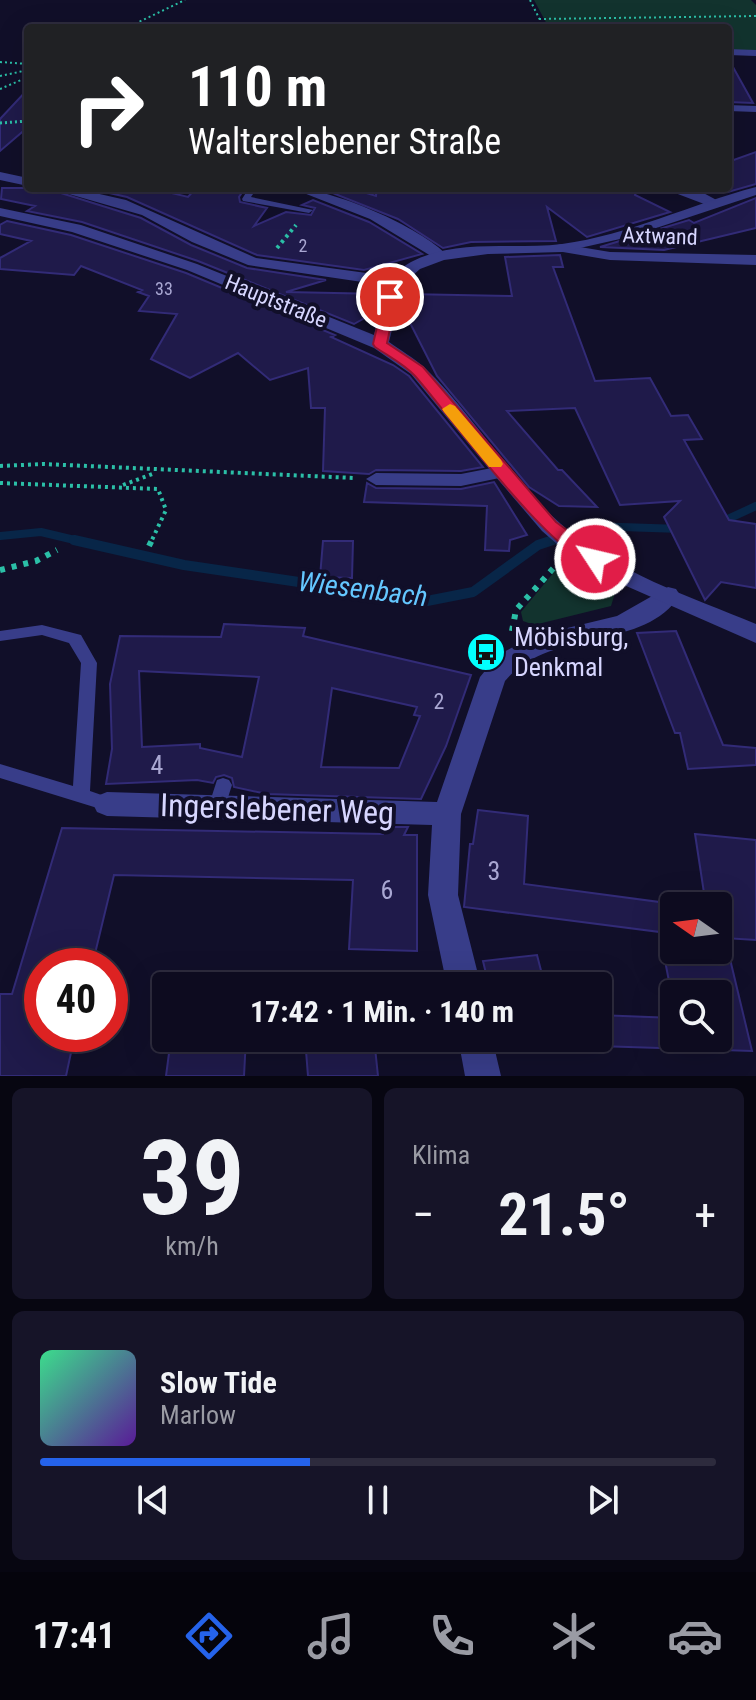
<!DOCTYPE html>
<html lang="de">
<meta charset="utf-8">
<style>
:root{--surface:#0d0b1f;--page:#161428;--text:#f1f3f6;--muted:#9a9ba4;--line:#2d2b3d;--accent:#2563eb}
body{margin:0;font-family:"Roboto Condensed",sans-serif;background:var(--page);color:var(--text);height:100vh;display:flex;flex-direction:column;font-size:30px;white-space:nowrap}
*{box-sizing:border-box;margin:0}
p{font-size:26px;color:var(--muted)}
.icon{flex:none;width:44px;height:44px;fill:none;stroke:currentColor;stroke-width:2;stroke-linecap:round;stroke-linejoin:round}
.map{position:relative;height:1076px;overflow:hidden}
.sheet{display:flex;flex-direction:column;gap:12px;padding:12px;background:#070611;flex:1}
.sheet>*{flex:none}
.hud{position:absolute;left:24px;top:24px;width:708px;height:168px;border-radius:8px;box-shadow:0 8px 32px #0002,0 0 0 2px var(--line);background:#202124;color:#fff;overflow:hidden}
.needle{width:52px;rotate:284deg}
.tools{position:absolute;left:660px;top:892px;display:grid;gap:16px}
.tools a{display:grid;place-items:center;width:72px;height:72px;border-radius:8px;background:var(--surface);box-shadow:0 8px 32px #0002,0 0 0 2px var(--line);font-size:40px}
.speed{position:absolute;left:24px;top:948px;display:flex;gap:16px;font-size:40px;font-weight:700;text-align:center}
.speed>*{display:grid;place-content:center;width:104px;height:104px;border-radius:50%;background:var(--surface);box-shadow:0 8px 32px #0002,0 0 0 2px var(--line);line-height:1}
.speed .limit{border:12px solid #d22;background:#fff;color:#111}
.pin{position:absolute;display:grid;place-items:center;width:68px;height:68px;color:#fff;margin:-34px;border:4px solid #fff;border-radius:50%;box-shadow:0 2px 8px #0007}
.me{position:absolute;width:88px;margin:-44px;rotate:305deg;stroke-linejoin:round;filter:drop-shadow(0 0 6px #0008)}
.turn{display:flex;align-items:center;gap:28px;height:168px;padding:0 32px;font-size:36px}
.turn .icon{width:104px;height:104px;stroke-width:2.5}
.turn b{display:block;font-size:56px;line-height:68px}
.big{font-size:60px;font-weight:700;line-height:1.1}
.sheet .widget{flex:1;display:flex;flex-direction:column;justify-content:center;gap:12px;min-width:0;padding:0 28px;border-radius:12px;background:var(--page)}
.sheet .dial{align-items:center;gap:0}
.dial b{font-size:104px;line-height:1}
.song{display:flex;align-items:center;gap:24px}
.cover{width:96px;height:96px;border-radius:12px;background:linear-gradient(135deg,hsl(150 70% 55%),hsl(270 70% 35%))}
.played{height:8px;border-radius:4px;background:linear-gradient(90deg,var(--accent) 40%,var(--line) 40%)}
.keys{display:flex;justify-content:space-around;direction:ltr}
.heat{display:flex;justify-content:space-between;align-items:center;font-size:44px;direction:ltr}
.sheet .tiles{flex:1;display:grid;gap:12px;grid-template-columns:1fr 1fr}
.widget:last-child{grid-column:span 2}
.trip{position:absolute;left:152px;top:972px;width:460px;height:80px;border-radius:8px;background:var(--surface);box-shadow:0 8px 32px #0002,0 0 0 2px var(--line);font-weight:700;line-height:80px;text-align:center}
.tab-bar{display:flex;height:128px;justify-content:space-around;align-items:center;background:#05040c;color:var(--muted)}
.tab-bar .icon{width:56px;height:56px}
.tab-bar .selected{color:var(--accent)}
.tab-bar b{font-size:36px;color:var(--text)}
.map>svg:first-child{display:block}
.green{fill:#12332e}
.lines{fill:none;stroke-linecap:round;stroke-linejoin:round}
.stream-far1{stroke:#082648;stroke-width:8}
.stream{stroke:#082648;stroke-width:10}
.building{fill:#1f1a4a;stroke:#322b77;stroke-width:2;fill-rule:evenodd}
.path-far3{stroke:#2bbfa7;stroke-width:2;stroke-dasharray:2 3;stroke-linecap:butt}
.path-far2{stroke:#2bbfa7;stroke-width:3;stroke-dasharray:2 3;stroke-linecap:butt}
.path-far1{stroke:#2bbfa7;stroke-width:4;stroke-dasharray:3 4;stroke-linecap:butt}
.path{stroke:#2bbfa7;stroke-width:6;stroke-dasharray:5 7;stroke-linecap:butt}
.service{fill:#383d89;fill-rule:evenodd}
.minor{fill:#383d89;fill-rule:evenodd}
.tertiary{fill:#383d89;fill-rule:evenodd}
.route{fill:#e11d48;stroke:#92132f;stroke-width:2}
.slow{fill:#f59e0b}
.labels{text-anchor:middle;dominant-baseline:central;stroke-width:8;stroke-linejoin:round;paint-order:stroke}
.far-number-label{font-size:18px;fill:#a9a7d2}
.far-street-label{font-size:22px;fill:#d7d6ff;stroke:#110f29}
.number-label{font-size:22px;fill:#a9a7d2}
.poi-label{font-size:26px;fill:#d7d6ff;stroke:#110f29;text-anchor:start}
.near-number-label{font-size:26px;fill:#a9a7d2}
.water-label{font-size:28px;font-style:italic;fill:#64c7ff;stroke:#110f29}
.near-street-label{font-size:32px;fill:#d7d6ff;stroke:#110f29}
</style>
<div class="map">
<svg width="756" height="1076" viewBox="0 0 756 1076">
<rect width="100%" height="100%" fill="#110f29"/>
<path class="green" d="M 534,0 L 751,0 L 756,5 L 756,52 L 728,51 L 728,28 L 549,28 Z
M 564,560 L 615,593 L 611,606 L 534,625 L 523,621 L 521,612 Z"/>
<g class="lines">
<path class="stream-far1" d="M 719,523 L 756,506
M 0,536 L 41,532 L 83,542
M 547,542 L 591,526 L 681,529"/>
<path class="stream" d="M 74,540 L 184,565 L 427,601 L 473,592 L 538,545 L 553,540"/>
</g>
<path class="building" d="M 728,58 L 753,103 L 728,102 Z
M 28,89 L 28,127 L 0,151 L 0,119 Z
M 756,152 L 756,184 L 728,192 L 728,162 Z
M 2,188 L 45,188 L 141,218 L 191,245 L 247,268 L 326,280 L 286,292 L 382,294 L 377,311 L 354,324 L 198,261 L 82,222 L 27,211 L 35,206 L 1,199 Z
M 87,188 L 151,188 L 188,197 L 196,188 L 245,188 L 239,197 L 240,202 L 267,208 L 254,226 L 286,212 L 311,215 L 315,208 L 302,205 L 313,200 L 369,222 L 422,254 L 364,270 L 257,255 L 127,197 Z
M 339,188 L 350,188 L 376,196 L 377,188 L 614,188 L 636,191 L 635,195 L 670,212 L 587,237 L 547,207 L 556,241 L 471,242 L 443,248 L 398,219 L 330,192 Z
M 756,198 L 756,228 L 664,250 L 600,247 L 689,220 L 694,223 Z
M 7,221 L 71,235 L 186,273 L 335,335 L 331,337 L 393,365 L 409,376 L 483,467 L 461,471 L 376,470 L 369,474 L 323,471 L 325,408 L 311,408 L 308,368 L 270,380 L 238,353 L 190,378 L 151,359 L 177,314 L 139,311 L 149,296 L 138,292 L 142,290 L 81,266 L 74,275 L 0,269 L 0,258 L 31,241 L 0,234 L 0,225 Z
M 560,255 L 563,267 L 553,267 L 595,381 L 650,378 L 671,416 L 688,415 L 702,439 L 684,440 L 729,520 L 756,524 L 756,588 L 721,582 L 705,600 L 664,517 L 680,501 L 620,505 L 575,408 L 507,411 L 558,470 L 562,470 L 597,507 L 559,506 L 529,487 L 437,376 L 405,313 L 406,294 L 512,296 L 505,257 Z
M 494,482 L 527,535 L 510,540 L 509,551 L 485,550 L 487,506 L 364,502 L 367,483 L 376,488 L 461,489 Z
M 323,541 L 353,541 L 352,578 L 320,577 Z
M 224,624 L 305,628 L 303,636 L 471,675 L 446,746 L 421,799 L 267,794 L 234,787 L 232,778 L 224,775 L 216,777 L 213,783 L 197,780 L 106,784 L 112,749 L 110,684 L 120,636 L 221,637 ZM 139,671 L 259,677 L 242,757 L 200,748 L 200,744 L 142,747 ZM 332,688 L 417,707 L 414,715 L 420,716 L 399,768 L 321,767 Z
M 676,631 L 723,745 L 756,748 L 756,765 L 688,769 L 680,733 L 675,733 L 637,633 Z
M 478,810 L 528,816 L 524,884 L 659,902 L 660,932 L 464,907 L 470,844 L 473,844 Z
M 384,827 L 408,827 L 404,835 L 417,835 L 417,951 L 349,949 L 353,880 L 114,875 L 92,966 L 42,966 L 42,1034 L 75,1034 L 66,1076 L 0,1076 L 0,994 L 12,994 L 62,828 L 383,834 Z
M 695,834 L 756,840 L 756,940 L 725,938 L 752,1051 L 598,1046 L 598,1015 L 674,1018 L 674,1038 L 718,1038 L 718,994 L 674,994 L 674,1007 L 661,940 L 667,939 L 668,914 L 674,914 L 674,950 L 718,950 L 718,906 L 706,906 Z
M 537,955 L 545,986 L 489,986 L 483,961 Z
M 171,1038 L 246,1038 L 244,1076 L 166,1076 Z
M 305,1038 L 374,1038 L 378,1076 L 308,1076 Z"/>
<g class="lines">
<path class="path-far3" d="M 530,0 L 544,28
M 539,19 L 756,16
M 126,28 L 185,0
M 0,62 L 28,64
M 0,76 L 28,70
M 0,89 L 28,77"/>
<path class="path-far2" d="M 0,123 L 28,121"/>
<path class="path-far1" d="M 277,248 L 296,225
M 0,466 L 43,464 L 355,478
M 0,483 L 158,489 L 166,510 L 151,542
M 123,485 L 155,473"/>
<path class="path" d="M 149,546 L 152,540
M 0,570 L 36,561 L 57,550
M 512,631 L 516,610 L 559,562"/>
<path class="service" d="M 249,188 L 257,188 L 251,197 L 313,210 L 309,213 L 243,201 L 242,199 Z
M 42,625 L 81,635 L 97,663 L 90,791 L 113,799 L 116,804 L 113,809 L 107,811 L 0,778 L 0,764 L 73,786 L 81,663 L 69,643 L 42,635 L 0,641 L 0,631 Z
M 223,778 L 229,780 L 232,785 L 223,813 L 217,816 L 211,813 L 208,808 L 217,780 Z"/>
<path class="minor" d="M 728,49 L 756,50 L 756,56 L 728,55 Z
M 728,105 L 756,106 L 756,112 L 728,111 Z
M 0,172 L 28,178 L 28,186 L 0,180 Z
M 48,188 L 73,188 L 126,200 L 256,258 L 396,277 L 404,282 L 396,287 L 248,265 L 192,242 L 142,215 Z
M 291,188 C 331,188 421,227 448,256 L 446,259 L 436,259 L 370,219 Z
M 662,188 L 696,189 L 724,204 L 712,207 Z
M 562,244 L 610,252 L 756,255 L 756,265 L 610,260 L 557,251 L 557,245 Z
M 502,466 L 509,468 L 512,472 L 509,476 L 461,486 L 376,485 L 366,479 L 376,473 L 461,474 Z
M 668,587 L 676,589 L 680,595 C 644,652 550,627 505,681 L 461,814 L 458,895 L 481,986 L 447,986 L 428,895 L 432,825 L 107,816 L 97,812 L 93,804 L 97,796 L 107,792 L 437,802 L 480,677 L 498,655 L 534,636 L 617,616 Z
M 458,1038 L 492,1038 L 501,1076 L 465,1076 Z"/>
<path class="tertiary" d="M 756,187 L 756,195 L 629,237 L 562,252 L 488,254 L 444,260 L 420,269 L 403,284 L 389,342 C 400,350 414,358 424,367 C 474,415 509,478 561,524 C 616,573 689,596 756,624 L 756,643 L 608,578 L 565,551 L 542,531 L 495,476 L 411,374 L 374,348 L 187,270 L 72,232 L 0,216 L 0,208 L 81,225 L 197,264 L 374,335 C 381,308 383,277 411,262 C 457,238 513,250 562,244 C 629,235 691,204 756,187 Z"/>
</g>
<path class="route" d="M 390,293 L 397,297 L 387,343 L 423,367 L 556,522 L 601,555 L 604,559 L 601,564 C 564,574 443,407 415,376 C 404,364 388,356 375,347 L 373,344 L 384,297 Z"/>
<path class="slow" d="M 450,404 L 455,406 L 501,460 L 503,464 L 501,467 L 489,467 L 444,412 L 442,409 Z"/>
<defs>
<symbol id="bus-disc" viewBox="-11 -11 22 22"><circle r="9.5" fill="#02fffe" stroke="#110f29"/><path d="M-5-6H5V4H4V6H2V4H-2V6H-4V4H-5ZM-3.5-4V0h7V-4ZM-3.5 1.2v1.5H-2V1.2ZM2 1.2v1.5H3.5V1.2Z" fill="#111"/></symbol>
</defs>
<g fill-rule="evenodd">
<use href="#bus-disc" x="464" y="630" width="44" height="44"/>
</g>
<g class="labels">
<g class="far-number-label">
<text x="303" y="245">2</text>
<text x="164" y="288">33</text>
</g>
<g class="far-street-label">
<text transform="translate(660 236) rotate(2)">Axtwand</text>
<text transform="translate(276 301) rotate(22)">Hauptstraße</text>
</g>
<g class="number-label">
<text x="439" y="701">2</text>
</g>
<g class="poi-label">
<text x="514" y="637">Möbisburg,<tspan x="514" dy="30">Denkmal</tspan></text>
</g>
<g class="near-number-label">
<text x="157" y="765">4</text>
<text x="494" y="871">3</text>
<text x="387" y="890">6</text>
</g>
<g class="water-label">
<text transform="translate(363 589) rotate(7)">Wiesenbach</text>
</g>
<g class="near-street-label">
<text transform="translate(277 809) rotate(2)">Ingerslebener Weg</text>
</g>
</g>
</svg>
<div class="tools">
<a><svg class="needle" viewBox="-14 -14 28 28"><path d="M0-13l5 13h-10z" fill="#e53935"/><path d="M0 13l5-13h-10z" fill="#9a9ba4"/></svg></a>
<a><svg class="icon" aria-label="search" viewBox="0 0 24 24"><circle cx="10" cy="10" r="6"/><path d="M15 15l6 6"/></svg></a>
</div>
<div class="speed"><div class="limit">40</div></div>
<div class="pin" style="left:390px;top:297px;background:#d93025"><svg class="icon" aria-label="arrive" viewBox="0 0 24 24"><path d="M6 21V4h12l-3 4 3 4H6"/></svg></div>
<svg class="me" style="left:595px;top:559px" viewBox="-20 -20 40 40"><circle r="17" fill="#e11d48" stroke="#fff" stroke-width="3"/><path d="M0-11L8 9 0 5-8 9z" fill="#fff"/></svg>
<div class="trip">17:42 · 1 Min. · 140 m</div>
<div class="hud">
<div class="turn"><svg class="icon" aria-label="right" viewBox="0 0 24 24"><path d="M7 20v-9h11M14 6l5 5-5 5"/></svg><div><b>110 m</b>Walterslebener Straße</div></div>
</div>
</div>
<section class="sheet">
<div class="tiles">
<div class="widget dial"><b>39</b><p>km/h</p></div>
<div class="widget"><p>Klima</p>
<div class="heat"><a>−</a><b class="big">21.5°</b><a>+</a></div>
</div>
<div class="widget">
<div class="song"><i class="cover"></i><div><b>Slow Tide</b><p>Marlow</p></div></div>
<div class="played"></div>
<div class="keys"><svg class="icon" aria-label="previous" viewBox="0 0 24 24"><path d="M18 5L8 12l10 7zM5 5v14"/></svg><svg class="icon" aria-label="pause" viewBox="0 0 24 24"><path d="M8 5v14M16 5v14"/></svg><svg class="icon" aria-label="next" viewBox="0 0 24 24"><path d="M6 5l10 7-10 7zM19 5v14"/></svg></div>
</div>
</div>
</section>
<nav class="tab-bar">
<b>17:41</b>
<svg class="icon selected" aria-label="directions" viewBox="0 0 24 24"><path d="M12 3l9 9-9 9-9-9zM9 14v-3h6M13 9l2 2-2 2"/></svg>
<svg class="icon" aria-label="music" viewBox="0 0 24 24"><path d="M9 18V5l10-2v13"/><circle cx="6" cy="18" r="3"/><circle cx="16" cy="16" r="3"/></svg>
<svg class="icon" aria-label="phone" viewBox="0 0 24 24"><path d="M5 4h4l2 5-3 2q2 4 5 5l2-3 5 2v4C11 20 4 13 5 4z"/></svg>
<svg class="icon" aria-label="climate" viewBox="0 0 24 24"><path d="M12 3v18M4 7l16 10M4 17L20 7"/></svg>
<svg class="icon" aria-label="car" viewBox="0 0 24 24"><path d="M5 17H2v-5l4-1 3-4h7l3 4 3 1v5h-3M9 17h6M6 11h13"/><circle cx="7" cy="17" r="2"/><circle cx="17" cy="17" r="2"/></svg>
</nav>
